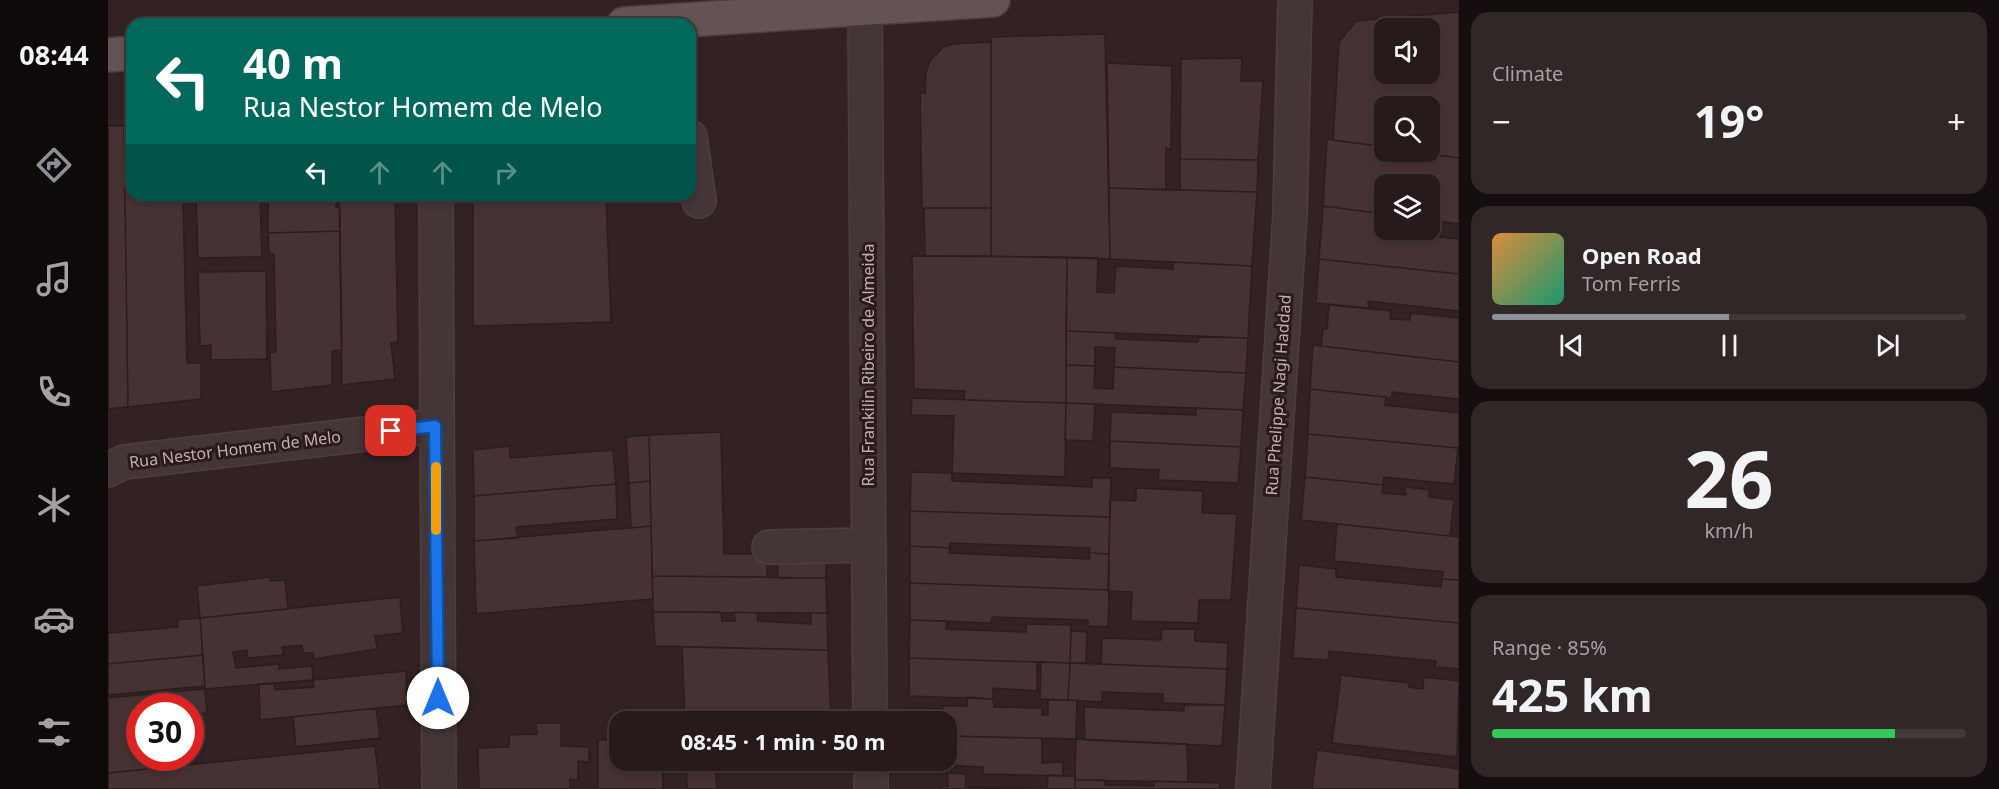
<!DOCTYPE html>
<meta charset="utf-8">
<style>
:root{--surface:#261a1a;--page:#322727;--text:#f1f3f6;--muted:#a4a1a2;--line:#423839;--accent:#8c9099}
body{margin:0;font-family:"Noto Sans",sans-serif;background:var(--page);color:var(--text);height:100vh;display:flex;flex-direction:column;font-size:22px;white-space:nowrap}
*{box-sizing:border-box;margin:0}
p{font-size:20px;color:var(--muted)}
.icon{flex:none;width:33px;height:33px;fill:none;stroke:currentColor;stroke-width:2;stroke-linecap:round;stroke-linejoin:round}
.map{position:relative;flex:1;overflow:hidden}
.panel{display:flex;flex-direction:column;gap:12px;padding:12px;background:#150e0e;width:540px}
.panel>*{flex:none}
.top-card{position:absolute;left:18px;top:18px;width:570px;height:183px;border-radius:18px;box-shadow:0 3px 9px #0003,0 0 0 2px var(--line);background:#00695c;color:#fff;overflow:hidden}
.controls{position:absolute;left:1266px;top:18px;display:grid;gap:12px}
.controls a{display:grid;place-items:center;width:66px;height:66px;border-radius:12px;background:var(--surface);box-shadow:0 3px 9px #0003,0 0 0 2px var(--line);font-size:30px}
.speed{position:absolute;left:18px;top:693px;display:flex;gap:12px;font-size:30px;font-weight:700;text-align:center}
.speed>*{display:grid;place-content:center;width:78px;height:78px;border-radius:50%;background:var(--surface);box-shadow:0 3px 9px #0003,0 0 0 2px var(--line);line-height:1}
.speed .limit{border:9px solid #d22;background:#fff;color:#111}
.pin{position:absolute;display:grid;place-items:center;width:51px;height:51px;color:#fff;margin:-26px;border-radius:12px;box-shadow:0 3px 9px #0006}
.me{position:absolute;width:66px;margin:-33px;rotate:0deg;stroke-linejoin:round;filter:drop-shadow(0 0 4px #0008)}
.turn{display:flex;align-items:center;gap:21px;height:126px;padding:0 18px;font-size:27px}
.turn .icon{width:78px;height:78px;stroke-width:2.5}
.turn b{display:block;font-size:42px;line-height:51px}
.lanes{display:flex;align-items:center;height:57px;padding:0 18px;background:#0003;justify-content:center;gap:30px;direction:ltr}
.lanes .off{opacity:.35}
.big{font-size:45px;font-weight:700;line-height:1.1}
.panel .widget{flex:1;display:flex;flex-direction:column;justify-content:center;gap:9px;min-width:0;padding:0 21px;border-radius:18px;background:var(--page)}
.panel .dial{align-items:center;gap:0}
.dial b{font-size:78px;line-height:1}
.song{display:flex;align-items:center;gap:18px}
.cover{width:72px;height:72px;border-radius:9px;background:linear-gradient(135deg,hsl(30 70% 55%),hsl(160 70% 35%))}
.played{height:6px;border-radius:3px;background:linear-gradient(90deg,var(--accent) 50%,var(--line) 50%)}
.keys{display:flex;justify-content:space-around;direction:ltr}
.heat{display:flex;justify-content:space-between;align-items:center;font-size:33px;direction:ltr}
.charge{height:9px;border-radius:4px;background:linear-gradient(90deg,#34c759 85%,var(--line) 0)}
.trip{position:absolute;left:501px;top:711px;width:348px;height:60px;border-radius:18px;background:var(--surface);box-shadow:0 3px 9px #0003,0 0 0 2px var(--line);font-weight:700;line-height:60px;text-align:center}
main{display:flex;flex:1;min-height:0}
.menu{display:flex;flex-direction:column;width:108px;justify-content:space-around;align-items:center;background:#0f0a0a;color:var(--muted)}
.menu .icon{width:42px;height:42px}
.menu .on{color:var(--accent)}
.menu b{font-size:27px;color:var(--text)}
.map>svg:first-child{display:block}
.building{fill:#473233;stroke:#2b1d1d;stroke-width:1.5;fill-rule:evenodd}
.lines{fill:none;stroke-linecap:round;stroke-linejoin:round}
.minor-casing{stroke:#4e3f3f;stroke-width:36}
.major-casing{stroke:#4e3f3f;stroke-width:36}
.minor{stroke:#443536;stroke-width:33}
.major{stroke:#645354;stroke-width:33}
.route-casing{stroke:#114b97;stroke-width:15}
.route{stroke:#1a73e8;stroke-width:10}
.slow{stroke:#f59e0b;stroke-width:10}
.labels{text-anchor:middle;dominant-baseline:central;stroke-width:6;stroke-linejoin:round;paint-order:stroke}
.street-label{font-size:16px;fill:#c1afb0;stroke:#291b1c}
</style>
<main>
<nav class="menu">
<b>08:44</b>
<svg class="icon on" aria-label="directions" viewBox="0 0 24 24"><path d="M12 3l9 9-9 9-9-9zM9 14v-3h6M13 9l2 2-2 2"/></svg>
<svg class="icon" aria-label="music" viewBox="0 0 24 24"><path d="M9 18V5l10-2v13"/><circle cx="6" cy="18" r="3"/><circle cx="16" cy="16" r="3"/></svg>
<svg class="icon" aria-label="phone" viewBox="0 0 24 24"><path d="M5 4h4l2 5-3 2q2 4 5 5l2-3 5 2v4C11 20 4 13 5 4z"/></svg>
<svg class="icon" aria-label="climate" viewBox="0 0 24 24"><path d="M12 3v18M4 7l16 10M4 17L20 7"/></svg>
<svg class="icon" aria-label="car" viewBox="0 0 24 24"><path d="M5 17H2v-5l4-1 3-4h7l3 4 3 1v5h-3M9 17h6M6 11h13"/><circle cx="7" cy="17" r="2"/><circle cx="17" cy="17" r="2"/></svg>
<svg class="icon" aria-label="filters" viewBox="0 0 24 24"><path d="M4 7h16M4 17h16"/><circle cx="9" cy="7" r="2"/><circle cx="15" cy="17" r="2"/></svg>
</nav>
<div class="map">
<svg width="1351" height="789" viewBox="0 0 1351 789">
<rect width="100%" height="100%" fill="#332223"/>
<path class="building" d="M 1351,12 L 1351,158 L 1308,152 L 1322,152 L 1322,106 L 1276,106 L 1276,147 L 1225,140 L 1231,42 L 1248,21 ZM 1276,28 L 1322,28 L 1322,74 L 1276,74 Z
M 997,34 L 1002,259 L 883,256 L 883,37 Z
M 883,42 L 883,208 L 814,208 L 812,93 L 817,93 L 818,72 L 822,61 L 835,47 L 844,44 Z
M 1134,58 L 1133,81 L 1155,81 L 1150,160 L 1072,159 L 1073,59 Z
M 999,63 L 1064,66 L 1063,149 L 1058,148 L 1058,190 L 1001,188 Z
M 24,125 L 24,195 L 75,195 L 79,363 L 93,363 L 93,399 L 20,407 L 16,126 Z
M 0,126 L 16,126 L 20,407 L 0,409 Z
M 1219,139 L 1276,147 L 1276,152 L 1308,152 L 1351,158 L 1351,224 L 1322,220 L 1322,184 L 1276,184 L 1276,214 L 1215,206 Z
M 1072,159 L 1150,160 L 1149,192 L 1072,190 Z
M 1001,188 L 1149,192 L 1144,266 L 1002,259 Z
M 88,195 L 152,195 L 154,257 L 90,258 Z
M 160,195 L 228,195 L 228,207 L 232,208 L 232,231 L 160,233 Z
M 231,195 L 287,195 L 290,342 L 283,343 L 287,379 L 234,385 Z
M 365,195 L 498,195 L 503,322 L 365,326 Z
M 506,195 L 538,195 L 538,199 L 506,201 Z
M 1215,206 L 1276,214 L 1276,230 L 1315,230 L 1314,235 L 1351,239 L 1351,274 L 1211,259 Z
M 816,208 L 883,208 L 883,256 L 817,256 Z
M 232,231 L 234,350 L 224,351 L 224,385 L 163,392 L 162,352 L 168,352 L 166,254 L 161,254 L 160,233 Z
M 804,256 L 959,257 L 958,403 L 856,400 L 857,391 L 806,389 Z
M 959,257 L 990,258 L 989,292 L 1006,293 L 1008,266 L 1065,269 L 1065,262 L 1144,266 L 1140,338 L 958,331 Z
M 1211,259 L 1351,274 L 1351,311 L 1260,301 L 1261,308 L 1208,303 Z
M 158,271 L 159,359 L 103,360 L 103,345 L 92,346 L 90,272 Z
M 1221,305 L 1283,311 L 1282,319 L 1302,320 L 1303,313 L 1351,318 L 1351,362 L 1213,346 L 1215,329 L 1219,329 Z
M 958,331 L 1008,333 L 1008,339 L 1090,342 L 1091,337 L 1140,338 L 1138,373 L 1006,367 L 1007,348 L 987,347 L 987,366 L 958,365 Z
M 1205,345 L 1351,362 L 1351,404 L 1350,399 L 1284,392 L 1284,398 L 1202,389 Z
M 958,365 L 987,366 L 986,388 L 1005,389 L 1006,367 L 1138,373 L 1135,410 L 958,403 Z
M 1202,389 L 1278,397 L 1277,405 L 1351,413 L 1351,448 L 1200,434 Z
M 804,398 L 958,403 L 957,477 L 844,473 L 846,416 L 803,415 Z
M 958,403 L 987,404 L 985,441 L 957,440 Z
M 1088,408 L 1135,410 L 1133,447 L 1002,441 L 1003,412 L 1088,415 Z
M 613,432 L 616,554 L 659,554 L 659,577 L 544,576 L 541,435 Z
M 1200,434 L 1350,448 L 1346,484 L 1276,477 L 1275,485 L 1197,477 Z
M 541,435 L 542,481 L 521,483 L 518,437 Z
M 1002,441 L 1133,447 L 1130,483 L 1050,480 L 1051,470 L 1002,468 Z
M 402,446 L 402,458 L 505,450 L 508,484 L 366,496 L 365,450 Z
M 803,472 L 844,473 L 844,481 L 984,487 L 984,478 L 1003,478 L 1002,517 L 802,511 Z
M 1197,477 L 1275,485 L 1274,493 L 1298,495 L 1297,487 L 1322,490 L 1321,497 L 1346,500 L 1342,536 L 1193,520 Z
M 542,481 L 543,526 L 523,528 L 521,483 Z
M 508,484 L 509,519 L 408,527 L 410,538 L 366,541 L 366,496 Z
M 1028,488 L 1095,491 L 1094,513 L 1129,514 L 1123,600 L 1091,600 L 1090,623 L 1023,621 L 1024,592 L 1000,591 L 1002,500 L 1028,501 Z
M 802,511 L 1002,517 L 1001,554 L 981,553 L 982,548 L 842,543 L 842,548 L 802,546 Z
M 1229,524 L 1351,537 L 1351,580 L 1334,579 L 1335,572 L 1226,561 Z
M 543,526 L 545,599 L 368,614 L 366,541 Z
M 802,546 L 842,548 L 841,553 L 982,559 L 981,553 L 1001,554 L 1001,590 L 802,583 Z
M 669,549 L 718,549 L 718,578 L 670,578 Z
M 1191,565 L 1228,569 L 1228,577 L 1333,587 L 1334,579 L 1351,580 L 1351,623 L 1188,608 Z
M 544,576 L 718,578 L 719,613 L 545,612 Z
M 162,577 L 163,581 L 177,580 L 180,609 L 92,618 L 89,586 Z
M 802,583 L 1001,590 L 1000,627 L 980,626 L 980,620 L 884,617 L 883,623 L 802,620 Z
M 292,597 L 295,633 L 267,636 L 269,649 L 206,659 L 205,653 L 195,653 L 194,645 L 174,647 L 175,655 L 140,658 L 139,650 L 125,652 L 128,668 L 171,664 L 171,669 L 204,666 L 205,680 L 97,689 L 92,618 Z
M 1188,608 L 1351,623 L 1351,669 L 1327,667 L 1328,661 L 1221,651 L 1220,660 L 1185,658 Z
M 545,612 L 613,612 L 614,621 L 627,621 L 626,612 L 649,613 L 650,621 L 703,624 L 703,613 L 719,613 L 720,650 L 547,646 Z
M 92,618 L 95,655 L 0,664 L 0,633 L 70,627 L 70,620 Z
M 802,620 L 839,621 L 838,629 L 918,632 L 918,624 L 963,625 L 962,663 L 801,658 Z
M 1054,629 L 1087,629 L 1087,641 L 1120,643 L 1119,669 L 993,664 L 994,638 L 1053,640 Z
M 963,631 L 979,632 L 978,663 L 962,663 Z
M 574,647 L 720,650 L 723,722 L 577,721 Z
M 95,655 L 97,686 L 0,695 L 0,664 Z
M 801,658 L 929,662 L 929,691 L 885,688 L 885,699 L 801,696 Z
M 933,662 L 962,663 L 960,700 L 932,699 Z
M 962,663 L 1119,669 L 1117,705 L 1055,703 L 1055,694 L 994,692 L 994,702 L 960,700 Z
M 298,671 L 299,705 L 152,720 L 151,684 L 166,683 L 167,690 L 206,687 L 205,680 Z
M 1233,675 L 1301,683 L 1301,687 L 1315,689 L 1316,677 L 1351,681 L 1349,757 L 1224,743 Z
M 97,689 L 99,713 L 82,715 L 82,706 L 32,706 L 32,758 L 70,758 L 70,766 L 0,773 L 0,698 Z
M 859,697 L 885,699 L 886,707 L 934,708 L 934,715 L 940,715 L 940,700 L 969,700 L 968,739 L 838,736 L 838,722 L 800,722 L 801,708 L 835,709 L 834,706 L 859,706 Z
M 1076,705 L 1117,705 L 1114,746 L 977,740 L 976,707 L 1076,711 Z
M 268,708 L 272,738 L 188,747 L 185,717 Z
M 428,723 L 453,723 L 453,746 L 481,747 L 481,762 L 470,761 L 470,780 L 462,779 L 462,789 L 371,789 L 370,748 L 401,747 L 401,735 L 429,734 Z
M 838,736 L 934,738 L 934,763 L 955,762 L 955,776 L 875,774 L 875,767 L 833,765 L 833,760 L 838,760 Z
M 968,739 L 1079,744 L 1080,782 L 967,780 Z
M 490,740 L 512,740 L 512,760 L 555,760 L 555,789 L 490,789 Z
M 267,746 L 272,789 L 0,789 L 0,773 Z
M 1209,750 L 1351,769 L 1351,789 L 1204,789 Z
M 578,760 L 622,760 L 622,764 L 607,764 L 609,789 L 579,789 Z
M 839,773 L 858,774 L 858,787 L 936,789 L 832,789 L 832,787 L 840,786 Z
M 940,775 L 967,776 L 967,789 L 939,789 Z
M 967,780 L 997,780 L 997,785 L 1046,786 L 1046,781 L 1112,783 L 1111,789 L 967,789 Z"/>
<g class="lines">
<defs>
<path id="minor" d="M 757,9 L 762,722
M 582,137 L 591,201
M 328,195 L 331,789
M 0,470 L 16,462 L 327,426
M 661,547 L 761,545
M 763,760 L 763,789
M 1145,789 L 1182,214 L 1187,0"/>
<path id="major" d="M 516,24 L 885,0
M 0,55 L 24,53"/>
</defs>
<use href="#minor" class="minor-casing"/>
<use href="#major" class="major-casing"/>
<use href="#minor" class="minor"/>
<use href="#major" class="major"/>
</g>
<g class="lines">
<defs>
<path id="route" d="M 283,431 L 327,426 L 330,698"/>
</defs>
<use href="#route" class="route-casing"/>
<use href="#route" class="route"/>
<path class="slow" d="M 328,467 L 328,530"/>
</g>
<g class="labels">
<g class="street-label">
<text transform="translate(760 365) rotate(-90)">Rua Frankilin Ribeiro de Almeida</text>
<text transform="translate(1170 395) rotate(-86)">Rua Phelippe Nagi Haddad</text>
<text transform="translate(127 449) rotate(-7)">Rua Nestor Homem de Melo</text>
</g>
</g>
</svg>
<div class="controls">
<a><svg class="icon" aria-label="sound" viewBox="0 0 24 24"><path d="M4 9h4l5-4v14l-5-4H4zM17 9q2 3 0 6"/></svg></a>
<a><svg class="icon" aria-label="search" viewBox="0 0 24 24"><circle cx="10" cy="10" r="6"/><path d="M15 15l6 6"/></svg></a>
<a><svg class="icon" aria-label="layers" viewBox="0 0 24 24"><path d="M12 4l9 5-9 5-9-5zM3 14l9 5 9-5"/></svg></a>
</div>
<div class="speed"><div class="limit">30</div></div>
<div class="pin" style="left:283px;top:431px;background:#d93025"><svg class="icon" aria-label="arrive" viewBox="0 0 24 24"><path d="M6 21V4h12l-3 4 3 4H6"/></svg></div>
<svg class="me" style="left:330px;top:698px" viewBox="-20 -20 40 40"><circle r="19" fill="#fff"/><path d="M0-13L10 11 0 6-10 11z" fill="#1a73e8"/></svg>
<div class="trip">08:45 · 1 min · 50 m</div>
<div class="top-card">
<div class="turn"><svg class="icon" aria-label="left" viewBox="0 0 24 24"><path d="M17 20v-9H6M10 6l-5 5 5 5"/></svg><div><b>40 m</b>Rua Nestor Homem de Melo</div></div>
<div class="lanes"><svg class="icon" aria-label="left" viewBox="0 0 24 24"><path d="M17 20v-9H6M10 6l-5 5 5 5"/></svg><svg class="icon off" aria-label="ahead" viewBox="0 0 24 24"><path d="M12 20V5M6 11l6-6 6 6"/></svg><svg class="icon off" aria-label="ahead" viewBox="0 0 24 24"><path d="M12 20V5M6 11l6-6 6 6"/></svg><svg class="icon off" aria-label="right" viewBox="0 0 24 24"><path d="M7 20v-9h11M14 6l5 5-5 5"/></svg></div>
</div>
</div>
<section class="panel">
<div class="widget"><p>Climate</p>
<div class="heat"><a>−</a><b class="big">19°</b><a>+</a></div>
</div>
<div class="widget">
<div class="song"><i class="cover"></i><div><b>Open Road</b><p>Tom Ferris</p></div></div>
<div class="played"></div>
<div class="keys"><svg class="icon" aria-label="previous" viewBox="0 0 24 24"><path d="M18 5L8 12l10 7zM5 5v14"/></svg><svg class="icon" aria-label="pause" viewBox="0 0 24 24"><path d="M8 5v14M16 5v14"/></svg><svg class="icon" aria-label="next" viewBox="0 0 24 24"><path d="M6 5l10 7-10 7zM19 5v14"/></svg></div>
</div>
<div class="widget dial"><b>26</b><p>km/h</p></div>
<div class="widget"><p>Range · 85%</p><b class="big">425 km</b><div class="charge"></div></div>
</section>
</main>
